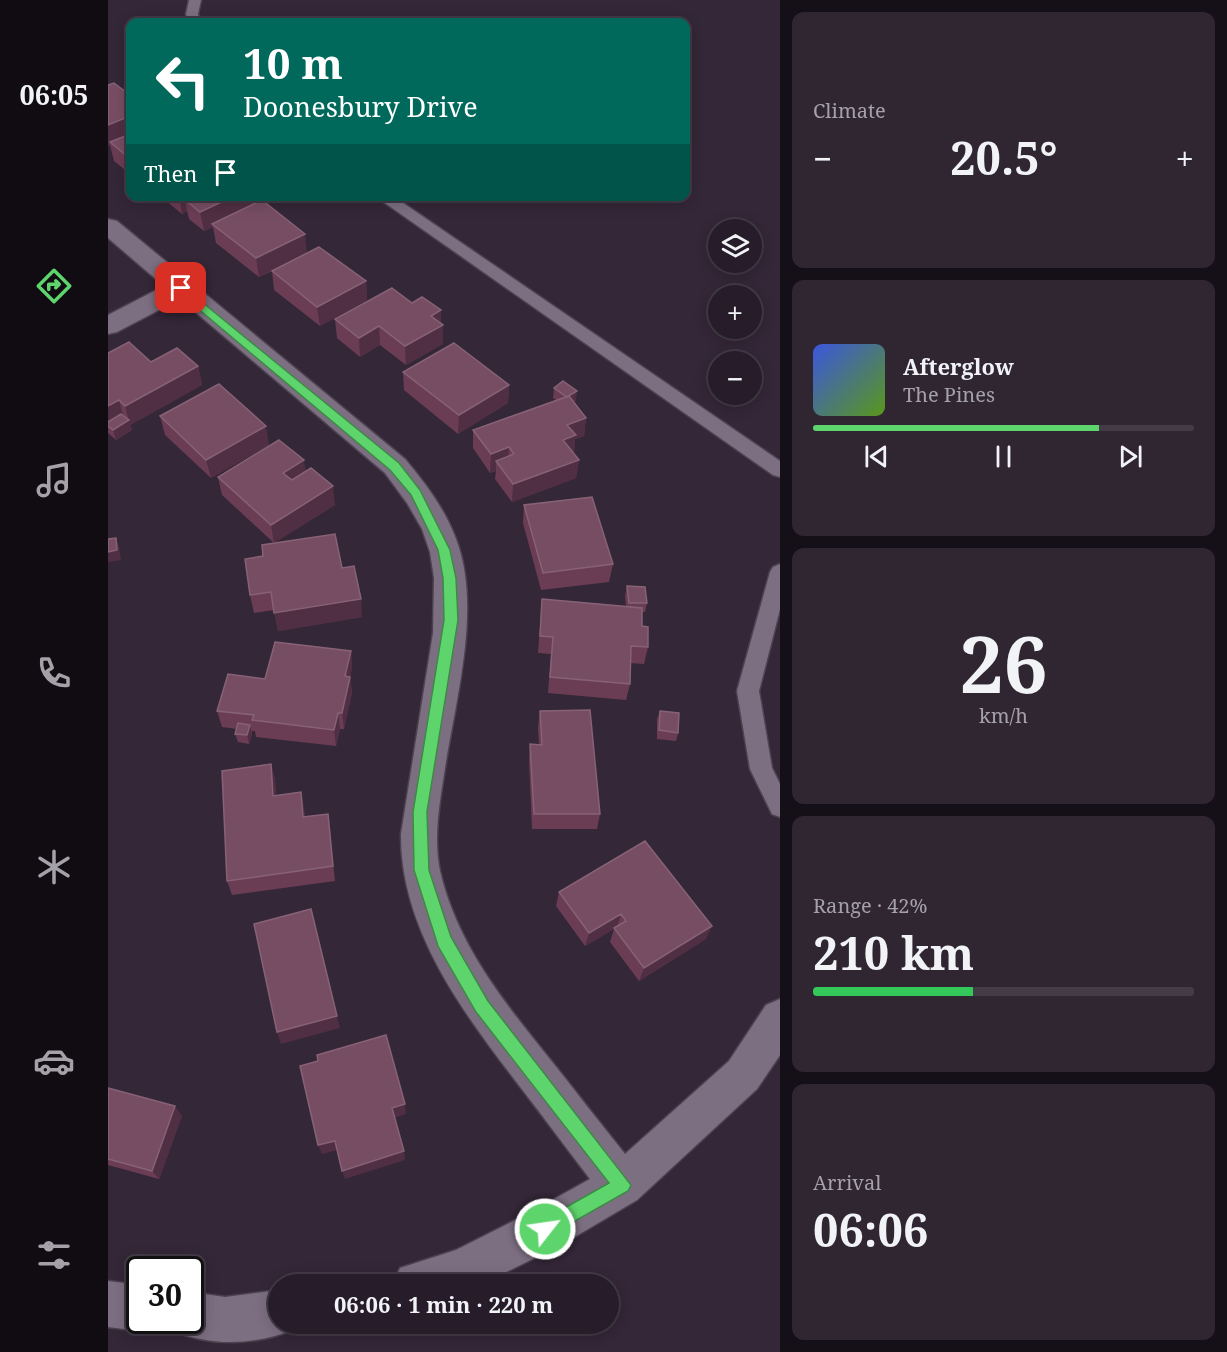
<!DOCTYPE html>
<meta charset="utf-8">
<style>
:root{--surface:#271d2a;--page:#2f2632;--text:#f1f3f6;--muted:#a4a2a8;--line:#433b47;--accent:#5ed56c}
body{margin:0;font-family:"Noto Serif",serif;background:var(--page);color:var(--text);height:100vh;display:flex;flex-direction:column;font-size:22px;white-space:nowrap}
*{box-sizing:border-box;margin:0}
p{font-size:20px;color:var(--muted)}
.icon{flex:none;width:33px;height:33px;fill:none;stroke:currentColor;stroke-width:2;stroke-linecap:round;stroke-linejoin:round}
.map{position:relative;flex:1;overflow:hidden}
.sheet{display:flex;flex-direction:column;gap:12px;padding:12px;background:#151017;width:447px}
.sheet>*{flex:none}
.banner{position:absolute;left:18px;top:18px;width:564px;height:183px;border-radius:12px;box-shadow:0 3px 15px #0003,0 0 0 2px var(--line);background:#00695c;color:#fff;overflow:hidden}
.controls{position:absolute;left:600px;top:219px;display:grid;gap:12px}
.controls a{display:grid;place-items:center;width:54px;height:54px;border-radius:50%;background:var(--surface);box-shadow:0 3px 15px #0003,0 0 0 2px var(--line);font-size:30px}
.speed{position:absolute;left:18px;top:1256px;display:flex;gap:12px;font-size:30px;font-weight:700;text-align:center}
.speed>*{display:grid;place-content:center;width:78px;height:78px;border-radius:50%;background:var(--surface);box-shadow:0 3px 15px #0003,0 0 0 2px var(--line);line-height:1}
.speed .limit{border:3px solid #111;border-radius:9px;background:#fff;color:#111}
.pin{position:absolute;display:grid;place-items:center;width:51px;height:51px;color:#fff;margin:-26px;border-radius:12px;box-shadow:0 3px 9px #0006}
.me{position:absolute;width:66px;margin:-33px;rotate:60deg;stroke-linejoin:round;filter:drop-shadow(0 0 4px #0008)}
.turn{display:flex;align-items:center;gap:21px;height:126px;padding:0 18px;font-size:27px}
.turn .icon{width:78px;height:78px;stroke-width:2.5}
.turn b{display:block;font-size:42px;line-height:51px}
.then{display:flex;align-items:center;height:57px;padding:0 18px;background:#0003;gap:12px;font-size:22px}
.big{font-size:45px;font-weight:700;line-height:1.1}
.sheet .widget{flex:1;display:flex;flex-direction:column;justify-content:center;gap:9px;min-width:0;padding:0 21px;border-radius:12px;background:var(--page)}
.sheet .dial{align-items:center;gap:0}
.dial b{font-size:78px;line-height:1}
.song{display:flex;align-items:center;gap:18px}
.cover{width:72px;height:72px;border-radius:9px;background:linear-gradient(135deg,hsl(230 70% 55%),hsl(90 70% 35%))}
.played{height:6px;border-radius:3px;background:linear-gradient(90deg,var(--accent) 75%,var(--line) 75%)}
.keys{display:flex;justify-content:space-around;direction:ltr}
.heat{display:flex;justify-content:space-between;align-items:center;font-size:33px;direction:ltr}
.charge{height:9px;border-radius:4px;background:linear-gradient(90deg,#34c759 42%,var(--line) 0)}
.trip{position:absolute;left:160px;top:1274px;width:351px;height:60px;border-radius:30px;background:var(--surface);box-shadow:0 3px 15px #0003,0 0 0 2px var(--line);font-weight:700;line-height:60px;text-align:center}
main{display:flex;flex:1;min-height:0}
.dock{display:flex;flex-direction:column;width:108px;justify-content:space-around;align-items:center;background:#100c11;color:var(--muted)}
.dock .icon{width:42px;height:42px}
.dock .selected{color:var(--accent)}
.dock b{font-size:27px;color:var(--text)}
.map>svg:first-child{display:block}
.lines{fill:none;stroke-linecap:round;stroke-linejoin:round}
.service-casing{stroke:#4d4250;stroke-width:3}
.minor-casing{stroke:#4d4250;stroke-width:3}
.service{fill:#7d6f82;fill-rule:evenodd}
.minor{fill:#7d6f82;fill-rule:evenodd}
.wall{fill:#6b3d54}
.shaded-wall{fill:#502e43}
.building{fill:#774d63;stroke:#876276;stroke-width:1.5}
.route{fill:#5ed56c;stroke:#3d8a46;stroke-width:1.5}
</style>
<main>
<nav class="dock">
<b>06:05</b>
<svg class="icon selected" aria-label="directions" viewBox="0 0 24 24"><path d="M12 3l9 9-9 9-9-9zM9 14v-3h6M13 9l2 2-2 2"/></svg>
<svg class="icon" aria-label="music" viewBox="0 0 24 24"><path d="M9 18V5l10-2v13"/><circle cx="6" cy="18" r="3"/><circle cx="16" cy="16" r="3"/></svg>
<svg class="icon" aria-label="phone" viewBox="0 0 24 24"><path d="M5 4h4l2 5-3 2q2 4 5 5l2-3 5 2v4C11 20 4 13 5 4z"/></svg>
<svg class="icon" aria-label="climate" viewBox="0 0 24 24"><path d="M12 3v18M4 7l16 10M4 17L20 7"/></svg>
<svg class="icon" aria-label="car" viewBox="0 0 24 24"><path d="M5 17H2v-5l4-1 3-4h7l3 4 3 1v5h-3M9 17h6M6 11h13"/><circle cx="7" cy="17" r="2"/><circle cx="17" cy="17" r="2"/></svg>
<svg class="icon" aria-label="filters" viewBox="0 0 24 24"><path d="M4 7h16M4 17h16"/><circle cx="9" cy="7" r="2"/><circle cx="15" cy="17" r="2"/></svg>
</nav>
<div class="map">
<svg width="672" height="1352" viewBox="0 0 672 1352">
<rect width="100%" height="100%" fill="#342738"/>
<g class="lines">
<defs>
<path id="service" d="M 81,0 L 93,0 L 90,14 L 92,22 L 80,22 L 78,14 Z
M 267,196 L 285,196 L 672,461 L 672,477 L 665,475 Z
M 672,564 L 672,609 L 651,691 L 664,768 L 672,784 L 672,817 L 664,814 L 642,769 L 629,691 L 662,572 L 665,567 Z"/>
<path id="minor" d="M 0,219 L 9,221 L 297,459 C 317,483 337,509 348,539 C 374,606 348,698 337,768 C 332,801 325,837 332,871 C 349,944 395,1001 441,1058 C 466,1089 491,1122 517,1154 L 621,1061 L 658,1005 L 672,999 L 672,1055 L 649,1089 L 529,1200 L 453,1245 L 374,1284 L 285,1284 L 292,1268 L 348,1250 L 421,1213 L 482,1179 C 459,1149 437,1119 413,1088 C 358,1016 292,931 293,834 L 325,633 L 326,578 L 322,552 L 314,529 L 299,503 L 277,473 L 72,299 L 9,332 L 0,334 L 0,315 L 56,286 L 0,238 Z
M 0,1281 L 32,1285 L 32,1320 L 50,1320 L 48,1324 L 32,1331 L 0,1327 Z
M 171,1290 L 171,1323 L 190,1323 L 187,1329 C 149,1345 104,1347 66,1331 L 61,1320 L 82,1320 L 82,1292 L 117,1297 Z"/>
</defs>
<use href="#service" class="service-casing"/>
<use href="#minor" class="minor-casing"/>
<use href="#service" class="service"/>
<use href="#minor" class="minor"/>
</g>
<path class="wall" d="M 22,95 L 22,174 L 6,161 L 2,145 L 0,146 Z
M 56,196 L 145,196 L 146,204 L 199,253 L 258,281 L 259,300 L 212,326 L 166,290 L 164,271 L 151,277 L 108,243 L 105,227 L 96,231 L 81,219 L 79,211 L 74,214 L 57,200 Z
M 304,303 L 333,310 L 333,323 L 335,344 L 298,365 L 272,345 L 252,357 L 229,338 L 227,319 Z
M 0,353 L 43,362 L 90,366 L 94,385 L 22,425 L 24,430 L 8,440 L 0,433 Z
M 295,372 L 401,385 L 400,403 L 350,434 L 296,390 Z
M 446,388 L 468,401 L 466,402 L 478,418 L 476,436 L 467,439 L 466,454 L 471,460 L 468,478 L 404,502 L 387,479 L 388,471 L 382,473 L 365,448 L 365,430 L 448,400 L 445,398 Z
M 52,416 L 161,445 L 103,478 L 57,435 Z
M 198,472 L 227,505 L 166,543 L 114,495 L 110,477 Z
M 416,505 L 505,564 L 501,582 L 433,590 L 415,523 Z
M 234,568 L 254,617 L 170,631 L 166,610 L 146,613 L 142,595 Z
M 519,586 L 539,603 L 537,612 L 534,612 L 534,626 L 540,647 L 536,664 L 522,663 L 522,684 L 518,700 L 440,693 L 443,654 L 430,653 L 434,599 L 518,606 L 517,596 Z
M 243,651 L 244,668 L 242,677 L 244,693 L 236,729 L 232,729 L 228,746 L 148,737 L 147,731 L 144,731 L 144,734 L 141,744 L 130,742 L 127,734 L 129,729 L 114,727 L 109,711 L 157,679 Z
M 432,711 L 492,814 L 489,829 L 424,829 L 421,760 L 422,744 L 431,745 L 430,727 Z
M 552,711 L 570,733 L 568,741 L 549,739 L 549,719 Z
M 163,764 L 167,780 L 168,795 L 193,792 L 197,817 L 220,814 L 222,829 L 227,881 L 124,895 L 119,881 Z
M 451,892 L 598,939 L 531,981 L 502,942 L 506,929 L 477,946 L 448,906 Z
M 0,1088 L 74,1116 L 51,1179 L 0,1165 Z"/>
<path class="shaded-wall" d="M 22,116 L 22,137 L 2,142 L 2,145 L 0,146 L 0,125 Z
M 22,154 L 22,161 L 21,160 L 22,170 L 19,156 Z
M 71,196 L 89,196 L 77,200 L 79,211 L 74,214 Z
M 126,196 L 145,196 L 147,207 L 104,224 L 105,227 L 96,231 L 92,212 Z
M 197,234 L 199,253 L 151,277 L 148,258 Z
M 258,281 L 259,300 L 212,326 L 209,307 Z
M 333,310 L 333,326 L 335,325 L 335,344 L 298,365 L 297,346 L 323,316 Z
M 271,326 L 272,345 L 252,357 L 251,338 Z
M 90,366 L 94,385 L 22,425 L 17,406 Z
M 401,385 L 400,403 L 350,434 L 351,415 Z
M 469,391 L 468,401 L 458,407 L 459,397 Z
M 11,400 L 16,419 L 0,426 L 0,406 Z
M 478,418 L 476,436 L 467,439 L 466,454 L 455,440 L 459,425 Z
M 21,420 L 24,430 L 8,440 L 5,430 Z
M 158,426 L 161,445 L 103,478 L 98,460 Z
M 401,447 L 400,466 L 388,461 L 388,471 L 382,473 L 383,454 Z
M 196,460 L 199,479 L 178,491 L 175,473 Z
M 471,460 L 468,478 L 404,502 L 405,484 Z
M 225,486 L 227,505 L 166,543 L 163,525 Z
M 8,538 L 11,547 L 13,560 L 0,562 L 0,552 Z
M 253,599 L 254,617 L 170,631 L 166,613 Z
M 243,651 L 244,668 L 242,677 L 244,693 L 236,729 L 234,713 L 237,676 Z
M 230,713 L 232,729 L 228,746 L 226,730 Z
M 142,725 L 144,734 L 141,744 L 139,735 Z
M 163,764 L 167,780 L 169,811 L 165,796 Z
M 193,792 L 196,807 L 198,832 L 195,817 Z
M 220,814 L 222,829 L 227,881 L 225,866 Z
M 513,914 L 509,927 L 477,946 L 481,933 Z
M 604,926 L 598,939 L 531,981 L 536,968 Z
M 229,1016 L 232,1028 L 173,1044 L 169,1032 Z
M 297,1104 L 298,1114 L 285,1118 L 284,1108 Z
M 67,1106 L 74,1116 L 51,1179 L 44,1171 Z
M 227,1141 L 230,1150 L 214,1154 L 210,1145 Z
M 296,1151 L 297,1160 L 237,1179 L 234,1171 Z"/>
<path class="building" d="M 6,83 L 22,95 L 22,116 L 0,125 L 0,85 Z
M 22,134 L 22,154 L 19,156 L 2,142 Z
M 85,196 L 126,196 L 92,212 L 77,200 Z
M 154,200 L 197,234 L 148,258 L 104,224 Z
M 211,247 L 258,281 L 209,307 L 164,271 Z
M 284,288 L 304,303 L 314,297 L 333,310 L 323,316 L 335,325 L 297,346 L 271,326 L 251,338 L 227,319 Z
M 21,342 L 43,362 L 69,348 L 90,366 L 17,406 L 11,400 L 0,406 L 0,353 Z
M 346,343 L 401,385 L 351,415 L 295,372 Z
M 455,381 L 469,391 L 459,397 L 446,388 Z
M 111,384 L 158,426 L 98,460 L 52,416 Z
M 461,396 L 478,418 L 459,425 L 468,435 L 455,440 L 471,460 L 405,484 L 388,461 L 406,454 L 401,447 L 383,454 L 365,430 Z
M 13,414 L 21,420 L 5,430 L 0,426 L 0,422 Z
M 171,440 L 196,460 L 175,473 L 184,480 L 203,468 L 225,486 L 163,525 L 110,477 Z
M 484,497 L 505,564 L 435,573 L 416,505 Z
M 227,534 L 234,568 L 246,566 L 253,599 L 166,613 L 163,592 L 142,595 L 137,559 L 155,556 L 154,545 Z
M 8,538 L 9,550 L 0,552 L 0,539 Z
M 519,586 L 537,587 L 539,603 L 521,603 Z
M 434,599 L 534,608 L 534,626 L 540,627 L 540,647 L 523,646 L 522,684 L 442,677 L 445,637 L 432,636 Z
M 167,642 L 243,651 L 237,676 L 242,677 L 234,713 L 230,713 L 226,730 L 144,720 L 146,715 L 109,711 L 120,674 L 157,679 Z
M 482,710 L 492,814 L 426,814 L 422,744 L 434,745 L 432,711 Z
M 552,711 L 571,713 L 570,733 L 551,730 Z
M 130,723 L 142,725 L 139,735 L 127,734 Z
M 163,764 L 165,796 L 193,792 L 195,817 L 220,814 L 225,866 L 119,881 L 114,771 Z
M 537,841 L 604,926 L 536,968 L 506,928 L 518,921 L 513,914 L 481,933 L 451,892 Z
M 203,909 L 229,1016 L 169,1032 L 146,924 Z
M 278,1035 L 297,1104 L 284,1108 L 296,1151 L 234,1171 L 227,1141 L 210,1145 L 192,1066 L 210,1061 L 209,1055 Z
M 0,1088 L 67,1106 L 44,1171 L 0,1159 Z"/>
<path class="route" d="M 73,285 L 291,463 L 312,490 L 342,550 L 348,578 L 350,620 L 319,812 L 321,870 L 343,937 L 380,1001 L 523,1185 L 520,1191 L 437,1238 L 430,1235 L 428,1229 L 430,1223 L 501,1183 L 368,1012 L 330,946 L 306,870 L 305,812 L 336,620 L 335,578 L 330,550 L 303,495 L 282,470 L 69,291 L 68,288 Z"/>
</svg>
<div class="controls">
<a><svg class="icon" aria-label="layers" viewBox="0 0 24 24"><path d="M12 4l9 5-9 5-9-5zM3 14l9 5 9-5"/></svg></a>
<a>+</a>
<a>−</a>
</div>
<div class="speed"><div class="limit">30</div></div>
<div class="pin" style="left:73px;top:288px;background:#d93025"><svg class="icon" aria-label="arrive" viewBox="0 0 24 24"><path d="M6 21V4h12l-3 4 3 4H6"/></svg></div>
<svg class="me" style="left:437px;top:1229px" viewBox="-20 -20 40 40"><circle r="17" fill="#5ed56c" stroke="#fff" stroke-width="3"/><path d="M0-11L8 9 0 5-8 9z" fill="#fff"/></svg>
<div class="trip">06:06 · 1 min · 220 m</div>
<div class="banner">
<div class="turn"><svg class="icon" aria-label="left" viewBox="0 0 24 24"><path d="M17 20v-9H6M10 6l-5 5 5 5"/></svg><div><b>10 m</b>Doonesbury Drive</div></div>
<div class="then">Then<svg class="icon" aria-label="arrive" viewBox="0 0 24 24"><path d="M6 21V4h12l-3 4 3 4H6"/></svg></div>
</div>
</div>
<section class="sheet">
<div class="widget"><p>Climate</p>
<div class="heat"><a>−</a><b class="big">20.5°</b><a>+</a></div>
</div>
<div class="widget">
<div class="song"><i class="cover"></i><div><b>Afterglow</b><p>The Pines</p></div></div>
<div class="played"></div>
<div class="keys"><svg class="icon" aria-label="previous" viewBox="0 0 24 24"><path d="M18 5L8 12l10 7zM5 5v14"/></svg><svg class="icon" aria-label="pause" viewBox="0 0 24 24"><path d="M8 5v14M16 5v14"/></svg><svg class="icon" aria-label="next" viewBox="0 0 24 24"><path d="M6 5l10 7-10 7zM19 5v14"/></svg></div>
</div>
<div class="widget dial"><b>26</b><p>km/h</p></div>
<div class="widget"><p>Range · 42%</p><b class="big">210 km</b><div class="charge"></div></div>
<div class="widget"><p>Arrival</p><b class="big">06:06</b></div>
</section>
</main>
